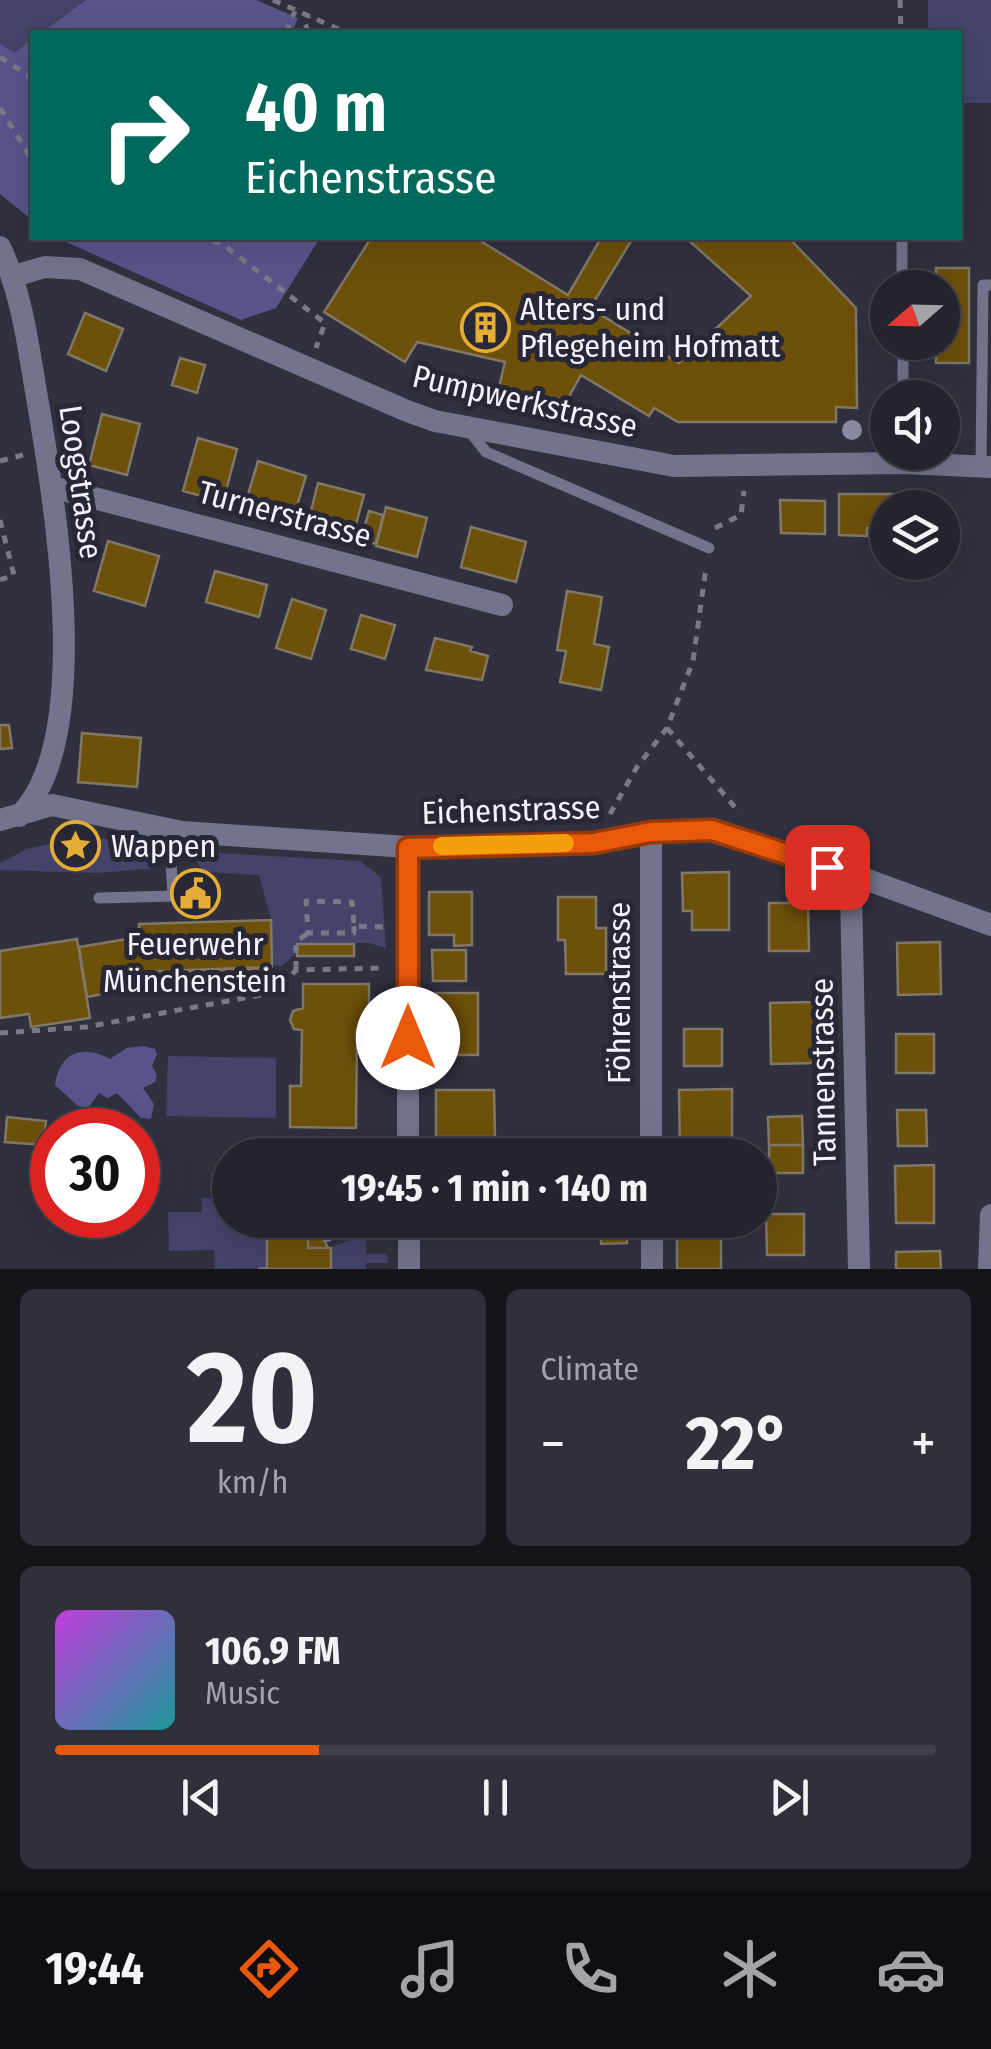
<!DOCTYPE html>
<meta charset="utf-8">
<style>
:root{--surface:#24242f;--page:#30303b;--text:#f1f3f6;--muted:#a3a4aa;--line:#41414b;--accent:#ea580c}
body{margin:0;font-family:"Fira Sans Condensed",sans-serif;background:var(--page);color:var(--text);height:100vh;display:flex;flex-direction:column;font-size:38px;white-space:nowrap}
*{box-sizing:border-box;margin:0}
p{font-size:32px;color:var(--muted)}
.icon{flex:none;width:55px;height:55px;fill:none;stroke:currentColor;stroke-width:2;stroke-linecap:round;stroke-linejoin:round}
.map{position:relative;height:1269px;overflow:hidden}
.side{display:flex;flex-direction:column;gap:20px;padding:20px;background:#14141a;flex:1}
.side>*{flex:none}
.top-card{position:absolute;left:30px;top:30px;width:932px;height:210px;border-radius:0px;box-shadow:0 10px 40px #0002,0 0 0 2px var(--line);background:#00695c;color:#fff;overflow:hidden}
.needle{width:65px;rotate:250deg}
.controls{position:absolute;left:870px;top:270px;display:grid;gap:20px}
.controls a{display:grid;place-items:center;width:90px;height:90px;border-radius:50%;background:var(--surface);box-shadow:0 10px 40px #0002,0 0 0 2px var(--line);font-size:50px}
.speed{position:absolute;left:30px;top:1108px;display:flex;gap:20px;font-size:50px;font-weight:700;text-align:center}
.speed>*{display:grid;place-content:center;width:130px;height:130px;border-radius:50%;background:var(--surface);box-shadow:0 10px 40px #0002,0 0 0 2px var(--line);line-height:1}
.speed .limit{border:15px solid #d22;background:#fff;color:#111}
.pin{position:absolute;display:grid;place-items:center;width:85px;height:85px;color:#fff;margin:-42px;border-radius:20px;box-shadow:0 5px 15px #0006}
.me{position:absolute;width:110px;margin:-55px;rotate:0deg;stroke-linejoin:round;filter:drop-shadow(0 0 8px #0008)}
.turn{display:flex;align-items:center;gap:35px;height:210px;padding:0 50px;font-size:45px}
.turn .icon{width:130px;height:130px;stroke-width:2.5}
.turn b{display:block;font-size:70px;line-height:85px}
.big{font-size:75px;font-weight:700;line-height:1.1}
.side .card{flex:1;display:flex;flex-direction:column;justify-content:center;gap:15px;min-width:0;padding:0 35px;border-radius:15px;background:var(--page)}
.side .dial{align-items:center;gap:0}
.dial b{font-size:130px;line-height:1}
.song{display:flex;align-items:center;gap:30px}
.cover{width:120px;height:120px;border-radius:15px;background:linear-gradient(135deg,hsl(290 70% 55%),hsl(180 70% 35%))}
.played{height:10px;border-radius:5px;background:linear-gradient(90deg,var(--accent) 30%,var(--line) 30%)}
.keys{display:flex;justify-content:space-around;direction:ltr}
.heat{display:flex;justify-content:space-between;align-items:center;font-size:55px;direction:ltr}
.side .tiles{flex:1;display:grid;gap:20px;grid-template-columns:1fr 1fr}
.card:last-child{grid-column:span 2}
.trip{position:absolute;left:212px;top:1138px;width:565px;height:100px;border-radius:50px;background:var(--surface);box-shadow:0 10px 40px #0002,0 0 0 2px var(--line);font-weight:700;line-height:100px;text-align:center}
.menu{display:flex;height:160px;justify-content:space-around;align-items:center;background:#0e0e13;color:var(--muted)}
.menu .icon{width:70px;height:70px}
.menu .active{color:var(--accent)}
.menu b{font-size:45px;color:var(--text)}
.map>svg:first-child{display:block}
.green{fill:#44436a}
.forest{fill:#57558c}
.building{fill:#6d500a;stroke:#817868;stroke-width:2.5}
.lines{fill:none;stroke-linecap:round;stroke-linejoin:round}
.path{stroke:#797987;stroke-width:5;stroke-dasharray:8 8;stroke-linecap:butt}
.lane{stroke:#73738d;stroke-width:11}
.street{stroke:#73738d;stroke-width:22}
.tree{fill:#8c8ca6}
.route-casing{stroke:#983908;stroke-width:25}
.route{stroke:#ea580c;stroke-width:18}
.slow{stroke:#f59e0b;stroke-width:18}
.labels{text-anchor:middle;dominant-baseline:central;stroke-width:10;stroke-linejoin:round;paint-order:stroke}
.poi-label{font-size:32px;fill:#f3f3fd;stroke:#272735;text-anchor:start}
.street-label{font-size:32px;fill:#f3f3fd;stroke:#272735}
</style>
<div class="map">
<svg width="991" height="1269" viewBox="0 0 991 1269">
<rect width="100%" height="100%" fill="#30303f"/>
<path class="green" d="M 0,0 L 86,0 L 42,32 L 32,32 L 32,39 L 15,52 L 0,44 Z
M 928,0 L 991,0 L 991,103 L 960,103 L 960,32 L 928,32 Z
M 72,839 L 113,839 L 157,845 L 162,854 L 158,868 L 97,873 L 0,870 L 0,863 L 27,849 Z
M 200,852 L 360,861 L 381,877 L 386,948 L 369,943 L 294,943 L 294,955 L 281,967 L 272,964 L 271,920 L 259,875 L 203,872 L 196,860 Z
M 168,1056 L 276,1058 L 276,1118 L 166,1116 Z
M 202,1198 L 230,1199 L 230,1220 L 267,1220 L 267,1268 L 215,1269 L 214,1250 L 169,1251 L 168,1212 L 202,1212 Z
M 366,1235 L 366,1254 L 387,1254 L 388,1263 L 366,1263 L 366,1269 L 331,1269 L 328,1248 Z"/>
<path class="forest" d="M 86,0 L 256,0 L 298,18 L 292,32 L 42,32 Z
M 32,39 L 32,220 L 0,194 L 0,44 L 15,52 Z
M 57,238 L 320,238 L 276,308 L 241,320 Z
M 143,1046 L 155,1049 L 157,1054 L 152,1066 L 157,1075 L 155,1082 L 143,1088 L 154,1104 L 151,1119 L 141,1118 L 117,1093 L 107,1098 L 99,1093 L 88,1108 L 78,1106 L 55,1085 C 60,1052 82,1044 110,1059 L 127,1048 Z"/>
<path class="building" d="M 371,238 L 481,238 L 479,240 L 568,295 L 601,238 L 633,238 L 590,308 L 679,363 L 751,296 L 686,238 L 789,238 L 856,308 L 857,408 L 836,407 L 836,422 L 678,422 L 654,408 L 649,416 L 581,375 L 567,400 L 499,387 L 505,362 L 417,342 L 405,362 L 324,312 Z
M 936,268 L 969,268 L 969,363 L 936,363 L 936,342 L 942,342 L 942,288 L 936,288 Z
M 85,313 L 123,329 L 106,371 L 68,354 Z
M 180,358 L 205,365 L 197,393 L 172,385 Z
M 102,414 L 140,424 L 127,475 L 89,465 Z
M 198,438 L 237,449 L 223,502 L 183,491 Z
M 258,461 L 306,476 L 293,519 L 245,505 Z
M 318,483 L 364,495 L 352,539 L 307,527 Z
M 839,494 L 896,494 L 896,508 L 888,508 L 888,528 L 867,528 L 867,536 L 839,535 Z
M 780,500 L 825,501 L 825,534 L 781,533 Z
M 386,507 L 427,518 L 417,557 L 376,546 Z
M 369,511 L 383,515 L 376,544 L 361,540 Z
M 471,527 L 526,542 L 516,582 L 461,567 Z
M 108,541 L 159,556 L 145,606 L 94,591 Z
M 215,571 L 267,585 L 259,617 L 206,602 Z
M 567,591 L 602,597 L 594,644 L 609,647 L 601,690 L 560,682 L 566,651 L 557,650 Z
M 292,599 L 326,610 L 311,659 L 276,648 Z
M 361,615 L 395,625 L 385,659 L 351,649 Z
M 435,638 L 472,647 L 470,651 L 488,656 L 482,680 L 426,670 Z
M 0,725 L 9,725 L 12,748 L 0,749 Z
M 82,733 L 141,738 L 137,787 L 78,782 Z
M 729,872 L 729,930 L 692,930 L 692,911 L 683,911 L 682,873 Z
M 429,892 L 472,892 L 472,945 L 454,946 L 454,935 L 429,935 Z
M 558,897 L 596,897 L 596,928 L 606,928 L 606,974 L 566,974 L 565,940 L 558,940 Z
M 769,903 L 808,903 L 809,951 L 769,951 Z
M 271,920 L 272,967 L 138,972 L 139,987 L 87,997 L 79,947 L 139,937 L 139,924 Z
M 77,939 L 90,1018 L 31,1027 L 29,1014 L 0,1018 L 0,951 Z
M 940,942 L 941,994 L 898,995 L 897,943 Z
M 297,944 L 354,944 L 354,956 L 297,956 Z
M 432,950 L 466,950 L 466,981 L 433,981 Z
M 270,968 L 271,985 L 139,987 L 138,972 Z
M 303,984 L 369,984 L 369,1030 L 357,1029 L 356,1128 L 290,1127 L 290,1086 L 301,1086 L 302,1030 L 294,1029 L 290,1020 L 293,1011 L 303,1008 Z
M 436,993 L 478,993 L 478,1055 L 436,1055 Z
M 815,1002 L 816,1063 L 771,1064 L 770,1003 Z
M 684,1029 L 722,1029 L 722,1066 L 684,1066 Z
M 896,1034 L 934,1034 L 934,1073 L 896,1073 Z
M 732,1089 L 732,1155 L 680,1155 L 679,1090 Z
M 436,1090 L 494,1090 L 495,1137 L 436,1137 Z
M 897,1110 L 926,1110 L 927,1146 L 898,1146 Z
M 802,1116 L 803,1145 L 769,1145 L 768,1117 Z
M 7,1117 L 46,1121 L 43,1145 L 5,1142 Z
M 769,1145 L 803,1145 L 803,1173 L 769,1173 Z
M 934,1165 L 934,1223 L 896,1223 L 895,1166 Z
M 766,1214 L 804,1214 L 804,1255 L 767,1255 Z
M 267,1220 L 308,1220 L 308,1248 L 331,1248 L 331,1269 L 258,1269 L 267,1268 Z
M 308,1220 L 315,1220 L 328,1248 L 308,1248 Z
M 443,1220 L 494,1220 L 494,1231 L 443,1231 Z
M 555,1220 L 627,1220 L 627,1243 L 601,1244 L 601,1221 Z
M 677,1224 L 721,1224 L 721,1269 L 677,1269 Z
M 940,1251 L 941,1269 L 896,1269 L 896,1252 Z"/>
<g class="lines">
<path class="path" d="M 273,0 L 345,32
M 900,0 L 901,32
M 286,32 L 295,11
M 308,32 L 305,23 L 309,16
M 0,57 L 32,78
M 0,108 L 32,160
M 197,238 L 221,243 L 325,323 L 316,348
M 0,461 L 23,455
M 0,520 L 14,575 L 0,580
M 715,528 L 741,515 L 744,491
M 667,728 L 740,813
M 610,814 L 637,767 L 667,728 L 693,661 L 706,568
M 354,926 L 354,933 L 308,933 L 306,901 L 352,902 L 354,926 L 384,927
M 296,969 L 296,942 L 308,933
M 0,1033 L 86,1027 L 277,992 L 296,970 L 384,968
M 323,1240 L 384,1230"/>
<path class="lane" d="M 902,238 L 902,288
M 903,342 L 903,398
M 468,429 L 486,452 L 709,548
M 981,467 L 983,285 L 991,285
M 99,898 L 173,896 L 169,830"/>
<path class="street" d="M 0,247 C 24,298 29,354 39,409 C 55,507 95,741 19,816
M 14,276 L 45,267 L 80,269 L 407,411 L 435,421 L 674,466 L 904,463 L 991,467
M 52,487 L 502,605
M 0,820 L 52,805 L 182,832 L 408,847 L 594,843 L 651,832 L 712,830 L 854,875 L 991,925
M 651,832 L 651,1155
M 408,847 L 408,1155
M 854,875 L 851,892 L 859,1269
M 409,1220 L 409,1269
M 652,1220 L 652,1269
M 989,1269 L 991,1215"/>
</g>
<g class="tree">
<circle cx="480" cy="391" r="10"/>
<circle cx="852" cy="430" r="10"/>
</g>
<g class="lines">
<defs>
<path id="route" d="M 408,1038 L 408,848 L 594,843 L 651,832 L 712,830 L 827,867"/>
</defs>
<use href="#route" class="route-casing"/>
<use href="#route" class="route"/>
<path class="slow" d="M 442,846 L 565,843"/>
</g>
<defs>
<symbol id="building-ring" viewBox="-11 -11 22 22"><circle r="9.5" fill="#272735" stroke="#e4ad35" stroke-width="1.5"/><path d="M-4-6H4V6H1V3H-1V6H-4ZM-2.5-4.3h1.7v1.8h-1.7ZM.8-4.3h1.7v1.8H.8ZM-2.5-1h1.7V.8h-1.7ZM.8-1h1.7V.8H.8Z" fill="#e4ad35"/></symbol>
<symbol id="sight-ring" viewBox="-11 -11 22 22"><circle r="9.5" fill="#272735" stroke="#e4ad35" stroke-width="1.5"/><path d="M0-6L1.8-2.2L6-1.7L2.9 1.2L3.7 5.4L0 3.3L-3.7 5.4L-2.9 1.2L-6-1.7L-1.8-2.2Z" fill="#e4ad35"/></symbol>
<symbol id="civic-ring" viewBox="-11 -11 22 22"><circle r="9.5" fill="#272735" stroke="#e4ad35" stroke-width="1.5"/><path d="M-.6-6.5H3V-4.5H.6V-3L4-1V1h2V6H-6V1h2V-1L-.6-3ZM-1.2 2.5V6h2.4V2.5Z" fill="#e4ad35"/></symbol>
</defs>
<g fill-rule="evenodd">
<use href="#building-ring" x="458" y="300" width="55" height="55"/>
<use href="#sight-ring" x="48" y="818" width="55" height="55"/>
<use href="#civic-ring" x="168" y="866" width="55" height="55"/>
</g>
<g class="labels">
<g class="poi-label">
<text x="520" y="309">Alters- und<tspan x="520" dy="37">Pflegeheim Hofmatt</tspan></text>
<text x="111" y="846">Wappen</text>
<text x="195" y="944" text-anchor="middle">Feuerwehr<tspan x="195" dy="37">Münchenstein</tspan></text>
</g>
<g class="street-label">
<text transform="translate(525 401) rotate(13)">Pumpwerkstrasse</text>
<text transform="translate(81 482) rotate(82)">Loogstrasse</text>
<text transform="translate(285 514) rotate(15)">Turnerstrasse</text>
<text transform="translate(511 810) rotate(-2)">Eichenstrasse</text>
<text transform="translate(619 993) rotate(-90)">Föhrenstrasse</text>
<text transform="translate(823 1072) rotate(-91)">Tannenstrasse</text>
</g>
</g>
</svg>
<div class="controls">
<a><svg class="needle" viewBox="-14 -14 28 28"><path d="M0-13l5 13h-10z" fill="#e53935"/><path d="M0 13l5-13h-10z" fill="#a3a4aa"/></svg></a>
<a><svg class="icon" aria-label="sound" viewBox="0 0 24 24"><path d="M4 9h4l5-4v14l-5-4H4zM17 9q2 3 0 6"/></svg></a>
<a><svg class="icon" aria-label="layers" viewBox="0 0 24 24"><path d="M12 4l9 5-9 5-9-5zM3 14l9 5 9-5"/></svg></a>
</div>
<div class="speed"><div class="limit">30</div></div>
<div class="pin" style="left:827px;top:867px;background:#d93025"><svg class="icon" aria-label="arrive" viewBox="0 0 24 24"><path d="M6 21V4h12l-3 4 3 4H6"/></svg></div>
<svg class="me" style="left:408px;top:1038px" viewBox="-20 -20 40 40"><circle r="19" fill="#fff"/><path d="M0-13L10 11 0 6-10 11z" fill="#ea580c"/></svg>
<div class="trip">19:45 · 1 min · 140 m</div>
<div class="top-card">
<div class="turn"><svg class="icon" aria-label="right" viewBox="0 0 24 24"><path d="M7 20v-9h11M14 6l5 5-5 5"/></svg><div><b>40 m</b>Eichenstrasse</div></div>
</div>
</div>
<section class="side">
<div class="tiles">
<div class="card dial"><b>20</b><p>km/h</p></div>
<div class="card"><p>Climate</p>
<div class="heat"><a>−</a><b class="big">22°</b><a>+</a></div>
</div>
<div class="card">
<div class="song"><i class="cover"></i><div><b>106.9 FM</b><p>Music</p></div></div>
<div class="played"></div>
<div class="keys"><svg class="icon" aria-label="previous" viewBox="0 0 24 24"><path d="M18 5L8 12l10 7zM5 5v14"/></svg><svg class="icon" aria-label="pause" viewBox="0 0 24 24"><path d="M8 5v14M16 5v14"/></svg><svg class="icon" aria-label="next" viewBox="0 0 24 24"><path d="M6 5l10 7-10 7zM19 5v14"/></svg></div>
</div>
</div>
</section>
<nav class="menu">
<b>19:44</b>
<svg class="icon active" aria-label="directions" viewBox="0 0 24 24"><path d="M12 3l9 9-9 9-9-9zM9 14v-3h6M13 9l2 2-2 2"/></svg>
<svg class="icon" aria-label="music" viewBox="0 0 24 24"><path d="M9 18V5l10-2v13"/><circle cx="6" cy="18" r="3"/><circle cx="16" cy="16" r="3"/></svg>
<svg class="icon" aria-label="phone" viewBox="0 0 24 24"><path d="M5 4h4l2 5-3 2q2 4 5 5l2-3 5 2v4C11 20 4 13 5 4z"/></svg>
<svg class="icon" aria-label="climate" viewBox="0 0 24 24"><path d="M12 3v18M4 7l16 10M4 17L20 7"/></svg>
<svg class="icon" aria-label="car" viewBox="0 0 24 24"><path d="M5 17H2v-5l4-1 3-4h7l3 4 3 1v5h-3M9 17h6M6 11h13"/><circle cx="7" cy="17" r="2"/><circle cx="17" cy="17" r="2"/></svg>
</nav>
